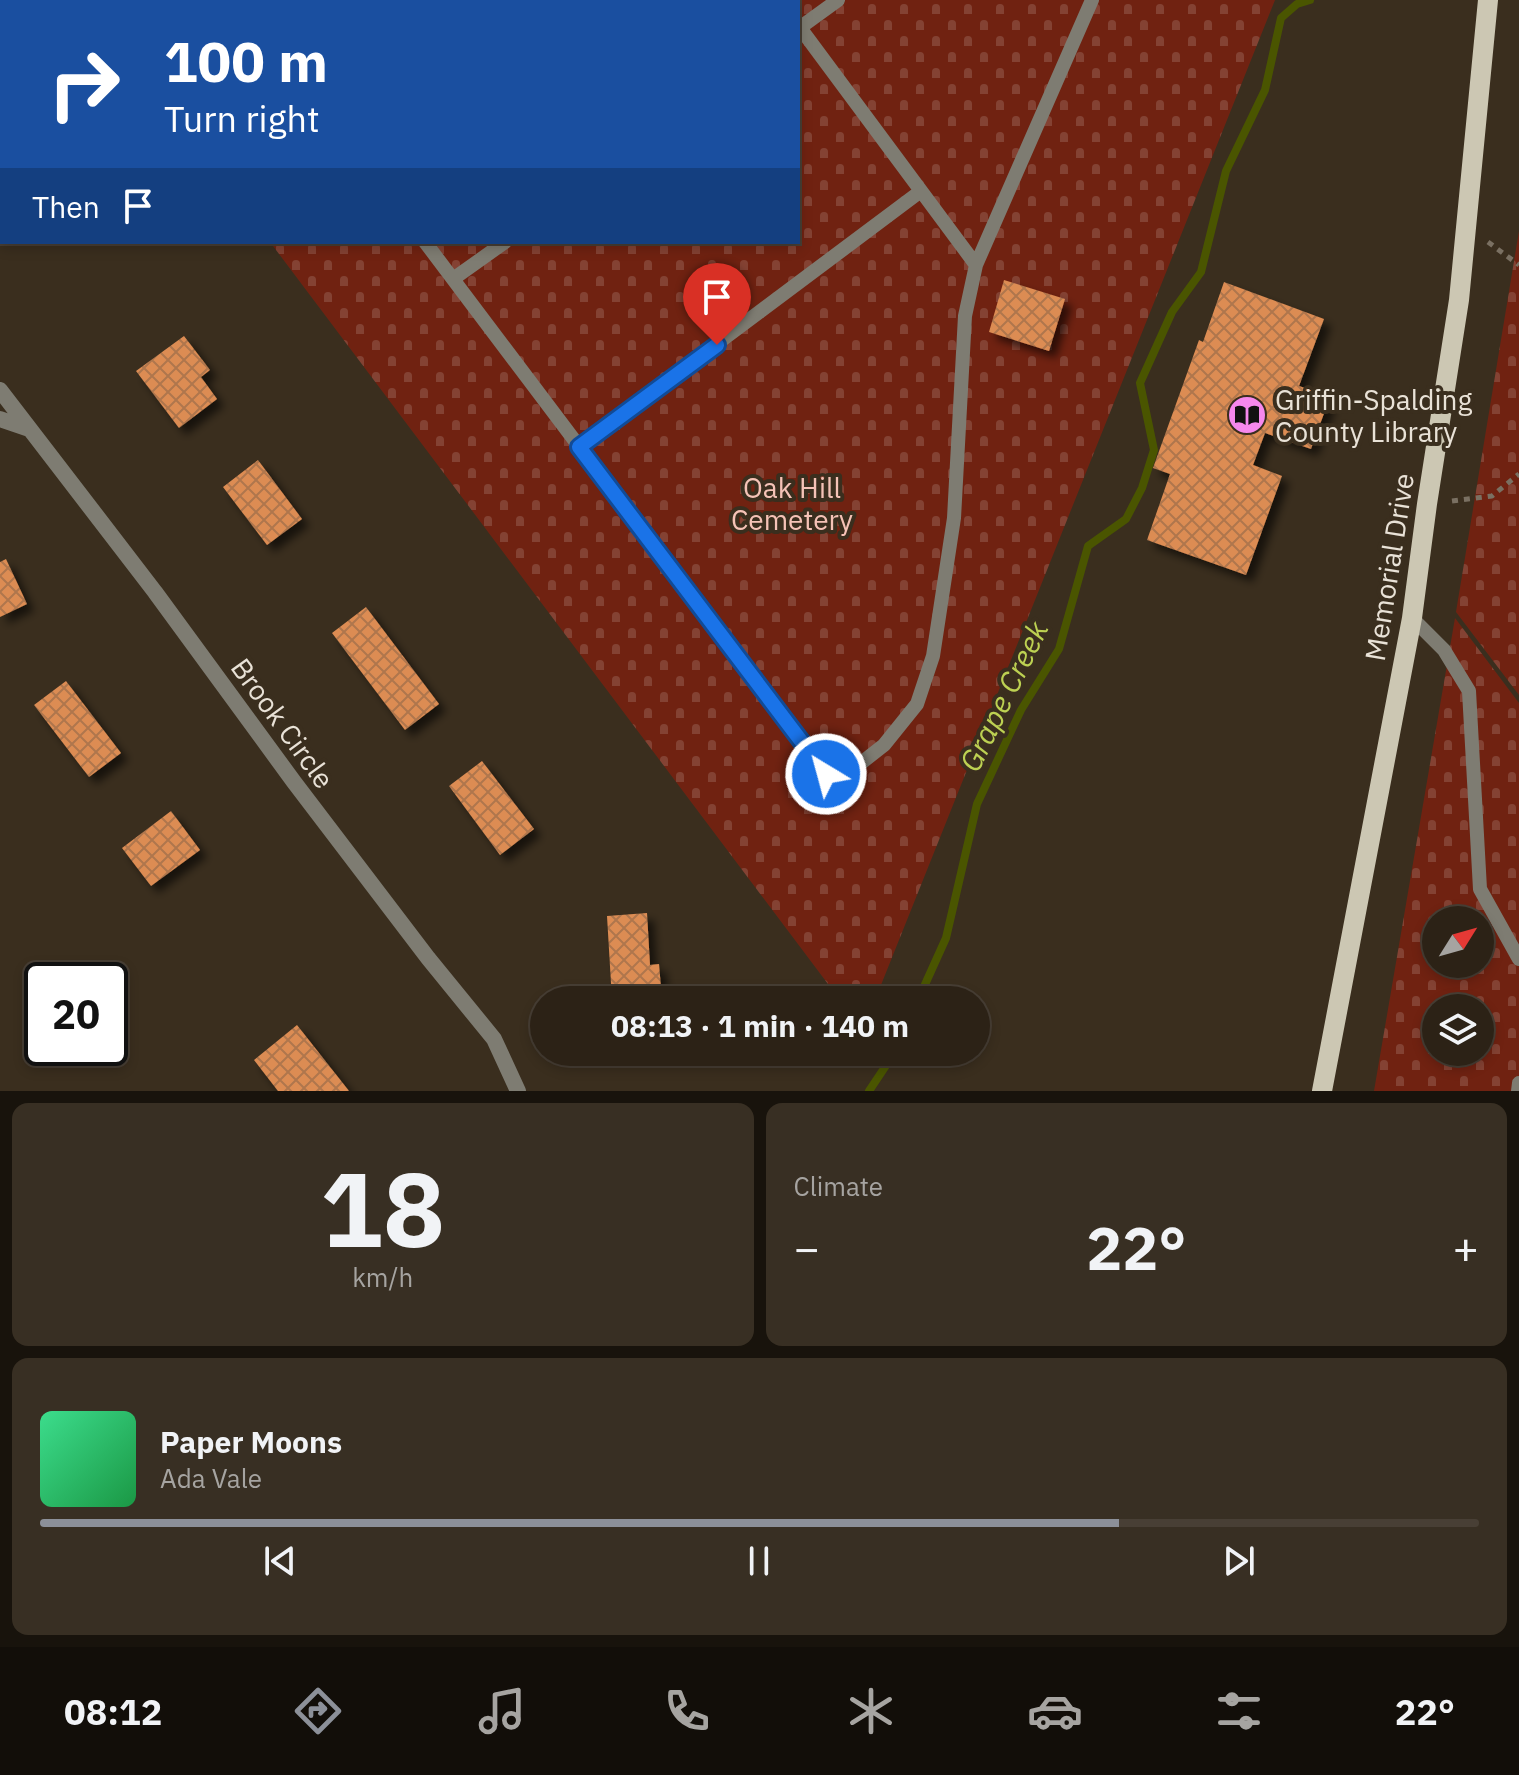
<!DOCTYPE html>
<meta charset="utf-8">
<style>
:root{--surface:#2c2216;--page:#382f23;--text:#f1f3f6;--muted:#a6a4a1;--line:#483f35;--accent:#8c9099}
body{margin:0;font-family:"IBM Plex Sans",sans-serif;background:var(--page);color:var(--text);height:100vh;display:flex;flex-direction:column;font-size:30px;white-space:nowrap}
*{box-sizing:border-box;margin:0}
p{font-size:26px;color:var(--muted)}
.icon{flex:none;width:44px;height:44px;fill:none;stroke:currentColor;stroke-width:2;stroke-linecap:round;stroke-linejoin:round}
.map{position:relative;height:1091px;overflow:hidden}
.details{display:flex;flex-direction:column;gap:12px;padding:12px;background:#18130c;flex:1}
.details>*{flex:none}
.top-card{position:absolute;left:0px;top:0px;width:800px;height:244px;box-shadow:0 4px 12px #0003,0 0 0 2px var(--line);background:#1a4fa0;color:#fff;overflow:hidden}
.needle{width:52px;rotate:53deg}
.buttons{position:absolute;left:1422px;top:906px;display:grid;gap:16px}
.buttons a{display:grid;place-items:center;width:72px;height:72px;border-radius:50%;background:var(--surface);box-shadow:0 4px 12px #0003,0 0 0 2px var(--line);font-size:40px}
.speed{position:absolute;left:24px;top:962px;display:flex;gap:16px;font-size:40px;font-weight:700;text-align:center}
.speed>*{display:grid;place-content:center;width:104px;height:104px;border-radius:50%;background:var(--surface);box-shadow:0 4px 12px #0003,0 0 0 2px var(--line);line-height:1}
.speed .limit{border:4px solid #111;border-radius:12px;background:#fff;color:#111}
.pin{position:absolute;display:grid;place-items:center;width:68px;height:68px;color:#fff;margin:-82px -34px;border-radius:50% 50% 50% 0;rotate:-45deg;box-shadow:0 0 8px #0007}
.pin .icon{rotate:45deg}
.me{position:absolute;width:88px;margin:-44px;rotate:323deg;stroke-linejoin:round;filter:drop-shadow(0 0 6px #0008)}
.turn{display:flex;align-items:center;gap:28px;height:168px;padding:0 32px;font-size:36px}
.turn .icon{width:104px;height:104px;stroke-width:2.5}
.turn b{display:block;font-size:56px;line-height:68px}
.then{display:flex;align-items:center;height:76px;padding:0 32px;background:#0003;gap:16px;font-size:30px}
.big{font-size:60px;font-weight:700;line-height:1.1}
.details .widget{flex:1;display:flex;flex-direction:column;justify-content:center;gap:12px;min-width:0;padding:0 28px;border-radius:16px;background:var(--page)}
.details .dial{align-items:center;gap:0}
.dial b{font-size:104px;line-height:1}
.song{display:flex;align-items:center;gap:24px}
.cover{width:96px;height:96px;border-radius:12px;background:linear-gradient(135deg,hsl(150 70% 55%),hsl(140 70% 35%))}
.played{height:8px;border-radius:4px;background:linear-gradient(90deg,var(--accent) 75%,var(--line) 75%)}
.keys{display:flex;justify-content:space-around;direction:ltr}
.heat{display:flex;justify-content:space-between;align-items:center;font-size:44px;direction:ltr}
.details .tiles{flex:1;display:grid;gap:12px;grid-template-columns:1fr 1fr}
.widget:last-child{grid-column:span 2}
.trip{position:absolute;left:530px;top:986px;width:460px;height:80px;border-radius:40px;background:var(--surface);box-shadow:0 4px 12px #0003,0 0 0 2px var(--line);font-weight:700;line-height:80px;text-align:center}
.tabs{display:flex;height:128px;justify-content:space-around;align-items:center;background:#120e09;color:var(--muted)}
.tabs .icon{width:56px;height:56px}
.tabs .current{color:var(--accent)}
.tabs b{font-size:36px;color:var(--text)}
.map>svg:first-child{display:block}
.cemetery{fill:url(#cemetery-stones);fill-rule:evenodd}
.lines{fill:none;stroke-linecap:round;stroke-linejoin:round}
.stream{stroke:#4a5500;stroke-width:8}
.building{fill:url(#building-cross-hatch);filter:url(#shadow)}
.path{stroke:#7a7062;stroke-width:5;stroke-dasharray:6 6;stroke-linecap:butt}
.service{stroke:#7e7c72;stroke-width:14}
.minor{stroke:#7e7c72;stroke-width:16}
.primary{stroke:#ccc7b3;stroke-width:20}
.route-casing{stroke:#114b97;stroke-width:20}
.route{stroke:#1a73e8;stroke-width:14}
.labels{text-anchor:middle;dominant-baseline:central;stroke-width:8;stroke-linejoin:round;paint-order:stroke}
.poi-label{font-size:28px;fill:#e9e2d7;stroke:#3a2e1e;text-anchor:start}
.park-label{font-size:28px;fill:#f5c2b6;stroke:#3a2e1e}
.street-label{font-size:28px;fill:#e9e2d7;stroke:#3a2e1e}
.water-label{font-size:30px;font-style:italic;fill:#bdd152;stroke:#3a2e1e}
</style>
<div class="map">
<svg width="1519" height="1091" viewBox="0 0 1519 1091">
<defs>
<pattern id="cemetery-stones" width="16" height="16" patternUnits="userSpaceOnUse" patternTransform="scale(2)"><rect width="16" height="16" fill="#702211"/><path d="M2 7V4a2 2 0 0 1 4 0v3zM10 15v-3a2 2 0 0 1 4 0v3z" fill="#844233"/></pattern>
<pattern id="building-cross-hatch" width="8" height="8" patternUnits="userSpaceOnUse" patternTransform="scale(2)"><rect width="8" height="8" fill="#dc8c53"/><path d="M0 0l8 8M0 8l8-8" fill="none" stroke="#af764d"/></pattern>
<filter id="shadow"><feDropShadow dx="7" dy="7" stdDeviation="4" flood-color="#0009"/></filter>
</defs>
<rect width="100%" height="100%" fill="#3a2e1e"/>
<path class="cemetery" d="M 88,0 L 1275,0 L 875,1000 L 840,1000 L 270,242 L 798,242 L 798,2 Z
M 1519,231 L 1519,695 L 1456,612 Z
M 1455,618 L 1519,703 L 1519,1091 L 1374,1091 ZM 1436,920 L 1480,920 L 1480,964 L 1436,964 ZM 1436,1008 L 1480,1008 L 1480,1052 L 1436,1052 Z"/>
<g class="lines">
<path class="stream" d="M 918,1000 L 946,938 L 977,804 L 1021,710 L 1059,649 L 1088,546 L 1126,519 L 1142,488 L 1154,450 L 1140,383 L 1172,312 L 1201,272 L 1226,171 L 1265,90 L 1281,18 L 1297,4 L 1310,0
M 869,1091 L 895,1052"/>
</g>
<path class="building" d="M 1004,280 L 1065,299 L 1049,351 L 989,332 Z
M 1224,282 L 1324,319 L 1299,386 L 1330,397 L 1311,449 L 1265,433 L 1253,465 L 1282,476 L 1246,575 L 1147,540 L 1170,474 L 1153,468 L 1199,340 L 1203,342 Z
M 184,336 L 210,370 L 201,377 L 217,399 L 179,428 L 136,371 Z
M 258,460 L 302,519 L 267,545 L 223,487 Z
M 6,559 L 27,604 L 0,617 L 0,562 Z
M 366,607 L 439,704 L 405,730 L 332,633 Z
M 66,681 L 121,753 L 89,777 L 34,705 Z
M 482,761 L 534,829 L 500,855 L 449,786 Z
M 171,811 L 200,850 L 151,886 L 122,848 Z
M 647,913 L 650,965 L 659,964 L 662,1000 L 612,1000 L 607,916 Z
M 297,1025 L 349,1091 L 278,1091 L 254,1060 Z"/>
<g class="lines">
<path class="path" d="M 1488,242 L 1519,265
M 1452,501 L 1492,496 L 1519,474"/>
<path class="service" d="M 243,0 L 244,2
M 779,0 L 781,2
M 477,2 L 480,0
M 798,25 L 976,265
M 798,29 L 838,0
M 425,242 L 826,774 L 842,778 L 884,745 L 917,704 L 933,656 L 954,518 L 965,316 L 976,265 L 1092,0
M 453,279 L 505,242
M 579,447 L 921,191
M 1412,618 L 1444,650 L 1469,691 L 1480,889 L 1519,959
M 1518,1091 L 1519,1083"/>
<path class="minor" d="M 0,390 L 155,592 L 294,782 L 428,958 L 494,1039 L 518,1091
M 0,419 L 29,429"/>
<path class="primary" d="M 1322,1091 L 1412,618 L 1427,504 L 1459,300 L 1488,0"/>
</g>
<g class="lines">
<defs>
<path id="route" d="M 717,345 L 579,447 L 826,774"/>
</defs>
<use href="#route" class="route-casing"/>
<use href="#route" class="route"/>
</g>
<defs>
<symbol id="library-disc" viewBox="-11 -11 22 22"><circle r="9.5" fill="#f688ed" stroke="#3a2e1e"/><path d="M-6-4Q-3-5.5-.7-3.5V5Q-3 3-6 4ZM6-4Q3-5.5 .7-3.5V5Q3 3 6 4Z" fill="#111"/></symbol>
</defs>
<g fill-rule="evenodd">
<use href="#library-disc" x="1225" y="393" width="44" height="44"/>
</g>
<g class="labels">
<g class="poi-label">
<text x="1275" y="399">Griffin-Spalding<tspan x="1275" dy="32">County Library</tspan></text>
</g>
<g class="park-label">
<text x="792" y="487">Oak Hill<tspan x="792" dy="32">Cemetery</tspan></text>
</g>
<g class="street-label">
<text transform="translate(1389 567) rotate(-81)">Memorial Drive</text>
<text transform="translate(283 723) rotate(54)">Brook Circle</text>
</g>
<g class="water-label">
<text transform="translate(1003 696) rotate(-64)">Grape Creek</text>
</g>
</g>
</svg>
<div class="buttons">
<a><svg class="needle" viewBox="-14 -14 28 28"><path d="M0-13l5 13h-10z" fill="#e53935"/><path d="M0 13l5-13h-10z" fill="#a6a4a1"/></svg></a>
<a><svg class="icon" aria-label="layers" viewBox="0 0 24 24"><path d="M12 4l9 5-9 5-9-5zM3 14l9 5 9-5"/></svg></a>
</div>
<div class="speed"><div class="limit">20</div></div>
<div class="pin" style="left:717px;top:345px;background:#d93025"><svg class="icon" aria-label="arrive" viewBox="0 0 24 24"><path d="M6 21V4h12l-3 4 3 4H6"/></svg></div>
<svg class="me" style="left:826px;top:774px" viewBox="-20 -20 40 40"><circle r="17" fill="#1a73e8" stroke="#fff" stroke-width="3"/><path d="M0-11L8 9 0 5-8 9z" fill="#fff"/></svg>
<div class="trip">08:13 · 1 min · 140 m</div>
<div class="top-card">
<div class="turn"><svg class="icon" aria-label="right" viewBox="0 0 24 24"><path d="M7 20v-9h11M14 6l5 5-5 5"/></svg><div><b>100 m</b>Turn right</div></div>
<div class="then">Then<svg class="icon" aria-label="arrive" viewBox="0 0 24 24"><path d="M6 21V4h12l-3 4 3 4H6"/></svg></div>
</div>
</div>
<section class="details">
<div class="tiles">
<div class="widget dial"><b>18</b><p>km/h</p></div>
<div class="widget"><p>Climate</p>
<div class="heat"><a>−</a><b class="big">22°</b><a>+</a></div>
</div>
<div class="widget">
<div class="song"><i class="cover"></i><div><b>Paper Moons</b><p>Ada Vale</p></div></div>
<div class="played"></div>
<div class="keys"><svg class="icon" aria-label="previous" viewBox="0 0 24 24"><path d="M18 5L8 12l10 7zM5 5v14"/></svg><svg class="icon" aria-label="pause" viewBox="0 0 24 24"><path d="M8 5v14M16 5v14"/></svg><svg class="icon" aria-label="next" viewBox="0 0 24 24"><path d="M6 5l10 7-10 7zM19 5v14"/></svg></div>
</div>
</div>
</section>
<nav class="tabs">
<b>08:12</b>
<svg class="icon current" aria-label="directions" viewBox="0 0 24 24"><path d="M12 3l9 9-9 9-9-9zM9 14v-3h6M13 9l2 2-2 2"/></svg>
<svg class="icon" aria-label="music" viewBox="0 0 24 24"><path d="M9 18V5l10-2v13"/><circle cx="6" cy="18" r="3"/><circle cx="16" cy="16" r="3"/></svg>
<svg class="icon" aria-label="phone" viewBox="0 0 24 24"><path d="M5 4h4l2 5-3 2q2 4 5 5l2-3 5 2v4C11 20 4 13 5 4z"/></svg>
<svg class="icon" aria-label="climate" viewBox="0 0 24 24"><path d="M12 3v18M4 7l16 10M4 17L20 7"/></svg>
<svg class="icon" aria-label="car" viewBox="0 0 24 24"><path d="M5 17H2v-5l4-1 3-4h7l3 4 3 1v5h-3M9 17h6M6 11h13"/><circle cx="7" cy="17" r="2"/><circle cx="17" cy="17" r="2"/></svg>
<svg class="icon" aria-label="filters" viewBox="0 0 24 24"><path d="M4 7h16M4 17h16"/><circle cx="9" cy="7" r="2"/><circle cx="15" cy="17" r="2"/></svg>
<b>22°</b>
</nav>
